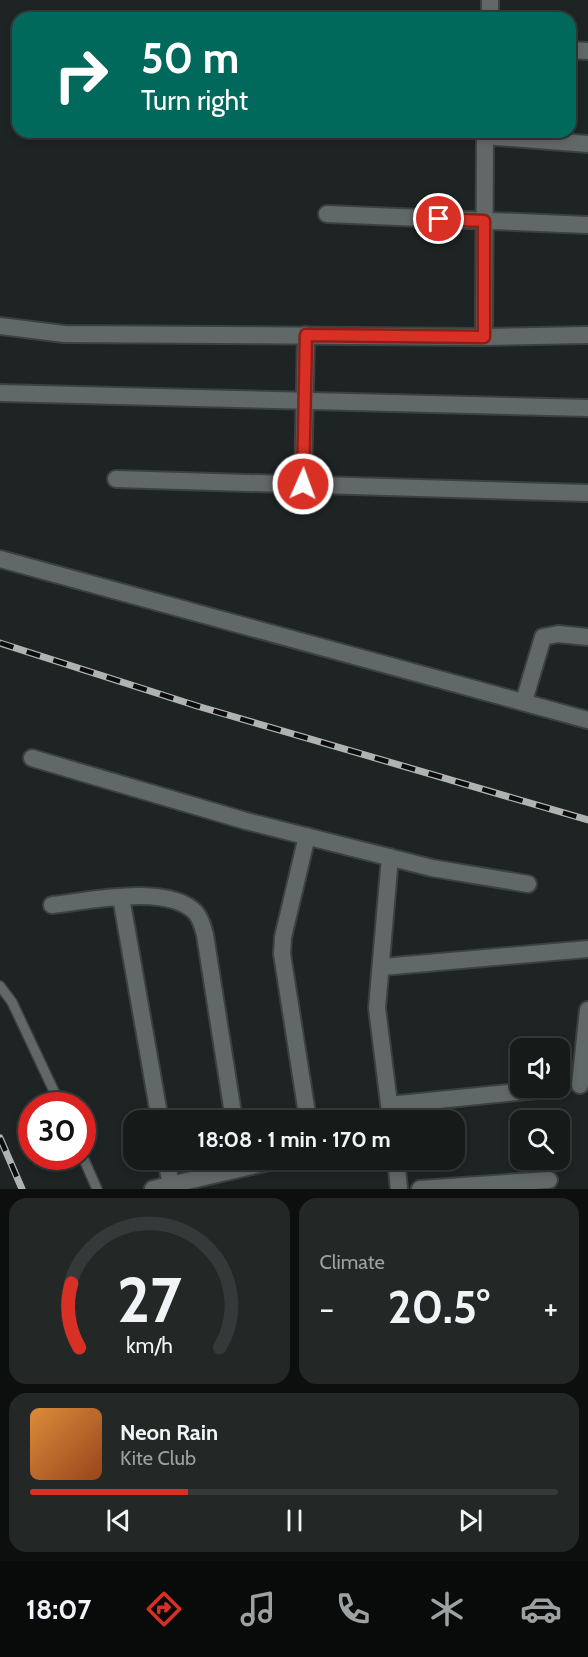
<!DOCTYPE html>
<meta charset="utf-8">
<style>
:root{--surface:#161b1a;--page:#232827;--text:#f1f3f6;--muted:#9ea1a2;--line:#353939;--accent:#d93025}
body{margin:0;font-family:Cabin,sans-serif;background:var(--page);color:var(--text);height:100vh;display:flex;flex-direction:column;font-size:22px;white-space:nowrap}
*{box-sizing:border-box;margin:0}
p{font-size:20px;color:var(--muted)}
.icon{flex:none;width:33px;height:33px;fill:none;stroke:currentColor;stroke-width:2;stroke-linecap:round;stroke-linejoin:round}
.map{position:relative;height:1189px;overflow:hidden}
.sheet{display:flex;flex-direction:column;gap:9px;padding:9px;background:#0c0f0e;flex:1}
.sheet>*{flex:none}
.hud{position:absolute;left:12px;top:12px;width:564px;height:126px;border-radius:18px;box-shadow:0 3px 9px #0003,0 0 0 2px var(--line);background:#00695c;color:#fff;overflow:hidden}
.fabs{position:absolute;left:510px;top:1038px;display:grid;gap:12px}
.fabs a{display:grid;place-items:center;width:60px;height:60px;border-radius:12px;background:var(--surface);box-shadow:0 3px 9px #0003,0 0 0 2px var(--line);font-size:30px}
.speed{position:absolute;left:18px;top:1092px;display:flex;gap:12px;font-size:30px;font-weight:700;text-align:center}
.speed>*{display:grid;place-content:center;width:78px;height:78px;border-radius:50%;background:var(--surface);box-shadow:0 3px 9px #0003,0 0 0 2px var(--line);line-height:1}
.speed .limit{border:9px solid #d22;background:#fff;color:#111}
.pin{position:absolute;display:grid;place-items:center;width:51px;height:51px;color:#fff;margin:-26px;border:3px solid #fff;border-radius:50%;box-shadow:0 2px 6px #0007}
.me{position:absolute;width:66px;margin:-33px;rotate:2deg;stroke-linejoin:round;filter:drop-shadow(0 0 4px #0008)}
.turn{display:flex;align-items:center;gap:21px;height:126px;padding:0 30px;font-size:27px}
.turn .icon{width:78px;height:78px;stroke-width:2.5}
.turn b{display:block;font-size:42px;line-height:51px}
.big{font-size:45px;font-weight:800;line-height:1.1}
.sheet .card{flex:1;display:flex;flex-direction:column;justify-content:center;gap:9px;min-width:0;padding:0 21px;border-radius:18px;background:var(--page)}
.sheet .dial{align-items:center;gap:0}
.dial svg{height:156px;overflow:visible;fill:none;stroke:var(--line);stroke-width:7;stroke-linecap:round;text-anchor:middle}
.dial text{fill:var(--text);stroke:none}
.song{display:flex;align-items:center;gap:18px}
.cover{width:72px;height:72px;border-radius:9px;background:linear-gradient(135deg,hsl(30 70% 55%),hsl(20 70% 35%))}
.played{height:6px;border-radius:3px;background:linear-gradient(90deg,var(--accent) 30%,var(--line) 30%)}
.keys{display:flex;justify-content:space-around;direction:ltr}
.heat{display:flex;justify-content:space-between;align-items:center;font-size:33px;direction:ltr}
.sheet .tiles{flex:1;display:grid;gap:9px;grid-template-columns:1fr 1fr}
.card:last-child{grid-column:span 2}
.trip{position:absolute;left:123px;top:1110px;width:342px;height:60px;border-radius:18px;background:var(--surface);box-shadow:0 3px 9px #0003,0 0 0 2px var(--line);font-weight:800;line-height:60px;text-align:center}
.dock{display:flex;height:96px;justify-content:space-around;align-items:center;background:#090b0a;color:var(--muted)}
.dock .icon{width:42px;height:42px}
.dock .active{color:var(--accent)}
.dock b{font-size:27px;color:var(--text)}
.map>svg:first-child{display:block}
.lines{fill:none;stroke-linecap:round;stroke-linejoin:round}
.service-casing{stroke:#3b4140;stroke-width:12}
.minor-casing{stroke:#3b4140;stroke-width:20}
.service{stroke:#616968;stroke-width:9}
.minor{stroke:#616968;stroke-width:16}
.rail-casing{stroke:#afb4b3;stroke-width:7}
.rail{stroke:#0a0d0c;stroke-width:4.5;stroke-dasharray:14;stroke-linecap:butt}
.route-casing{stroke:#8d1f18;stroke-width:15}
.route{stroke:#d93025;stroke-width:10}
</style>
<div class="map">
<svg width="588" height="1189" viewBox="0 0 588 1189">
<rect width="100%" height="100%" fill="#1d2423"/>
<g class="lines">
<defs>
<path id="service" d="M 0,986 L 12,1002 L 61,1106
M 82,1155 L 97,1189"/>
<path id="minor" d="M 490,18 L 490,0
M 570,50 L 588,51
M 485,136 L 588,144
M 327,214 L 588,225
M 0,326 L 64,334 L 484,337 L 588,335
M 484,337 L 485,132
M 0,393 L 588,408
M 116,479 L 587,493
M 303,484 L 306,335
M 0,559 L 588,720
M 524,701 L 543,637 L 558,634 L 588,637
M 32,758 L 246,821 L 432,868 L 528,884
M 307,836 L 283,937 L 282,954 L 308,1120
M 390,857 L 377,1008 L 391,1120
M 121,897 L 160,1120
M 52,905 C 88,901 169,883 196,913 C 201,919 203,927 205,935 L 234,1120
M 382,967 L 588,949
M 580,1085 L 588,1010
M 389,1105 L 557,1088
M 166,1160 L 171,1184
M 396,1160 L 399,1189
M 153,1189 L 277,1160
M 420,1189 L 549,1180"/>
</defs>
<use href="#service" class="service-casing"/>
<use href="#minor" class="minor-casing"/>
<use href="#service" class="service"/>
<use href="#minor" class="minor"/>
<defs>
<path id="rail" d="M 0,643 L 197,706 L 588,820
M 0,1138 L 22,1189"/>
</defs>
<use href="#rail" class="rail-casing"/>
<use href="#rail" class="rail"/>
</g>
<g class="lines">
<defs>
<path id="route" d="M 303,484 L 306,335 L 484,337 L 484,221 L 439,219"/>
</defs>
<use href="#route" class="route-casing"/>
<use href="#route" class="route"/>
</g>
</svg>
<div class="fabs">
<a><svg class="icon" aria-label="sound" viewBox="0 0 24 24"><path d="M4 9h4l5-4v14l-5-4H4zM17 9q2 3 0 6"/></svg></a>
<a><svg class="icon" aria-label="search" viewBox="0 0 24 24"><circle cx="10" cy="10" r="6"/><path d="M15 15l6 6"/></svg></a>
</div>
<div class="speed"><div class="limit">30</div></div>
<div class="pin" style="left:439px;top:219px;background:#d93025"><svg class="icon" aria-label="arrive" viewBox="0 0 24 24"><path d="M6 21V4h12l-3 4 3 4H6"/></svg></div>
<svg class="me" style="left:303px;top:484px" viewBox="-20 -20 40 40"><circle r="17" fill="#d93025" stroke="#fff" stroke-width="3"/><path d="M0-11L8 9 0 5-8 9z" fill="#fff"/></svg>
<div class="trip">18:08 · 1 min · 170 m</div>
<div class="hud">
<div class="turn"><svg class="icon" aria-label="right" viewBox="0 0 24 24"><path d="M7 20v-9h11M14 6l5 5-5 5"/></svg><div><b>50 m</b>Turn right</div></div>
</div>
</div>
<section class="sheet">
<div class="tiles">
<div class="card dial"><svg viewBox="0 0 100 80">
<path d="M14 69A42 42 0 1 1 86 69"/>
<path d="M14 69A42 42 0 0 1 10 36" stroke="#d93025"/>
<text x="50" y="56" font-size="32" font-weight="700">27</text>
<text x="50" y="72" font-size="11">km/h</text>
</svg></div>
<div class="card"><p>Climate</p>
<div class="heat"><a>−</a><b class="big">20.5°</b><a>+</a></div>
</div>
<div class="card">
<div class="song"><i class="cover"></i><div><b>Neon Rain</b><p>Kite Club</p></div></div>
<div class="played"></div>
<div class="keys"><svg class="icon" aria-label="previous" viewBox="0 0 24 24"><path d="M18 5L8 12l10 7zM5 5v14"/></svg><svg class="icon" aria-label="pause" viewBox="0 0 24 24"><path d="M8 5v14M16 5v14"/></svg><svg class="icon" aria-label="next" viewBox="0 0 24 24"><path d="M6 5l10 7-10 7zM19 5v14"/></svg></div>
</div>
</div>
</section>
<nav class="dock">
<b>18:07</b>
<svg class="icon active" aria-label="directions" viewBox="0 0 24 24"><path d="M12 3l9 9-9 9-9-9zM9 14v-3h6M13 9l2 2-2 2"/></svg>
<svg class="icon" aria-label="music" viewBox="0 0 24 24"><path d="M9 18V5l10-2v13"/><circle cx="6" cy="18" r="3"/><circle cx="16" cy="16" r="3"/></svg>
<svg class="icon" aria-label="phone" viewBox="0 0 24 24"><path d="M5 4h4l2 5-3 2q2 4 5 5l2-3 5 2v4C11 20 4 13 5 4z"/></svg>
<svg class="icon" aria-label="climate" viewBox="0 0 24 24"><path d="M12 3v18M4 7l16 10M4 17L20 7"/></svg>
<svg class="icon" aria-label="car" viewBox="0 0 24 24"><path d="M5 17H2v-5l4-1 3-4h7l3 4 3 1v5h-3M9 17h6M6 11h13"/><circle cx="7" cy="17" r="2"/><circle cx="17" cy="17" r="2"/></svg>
</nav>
